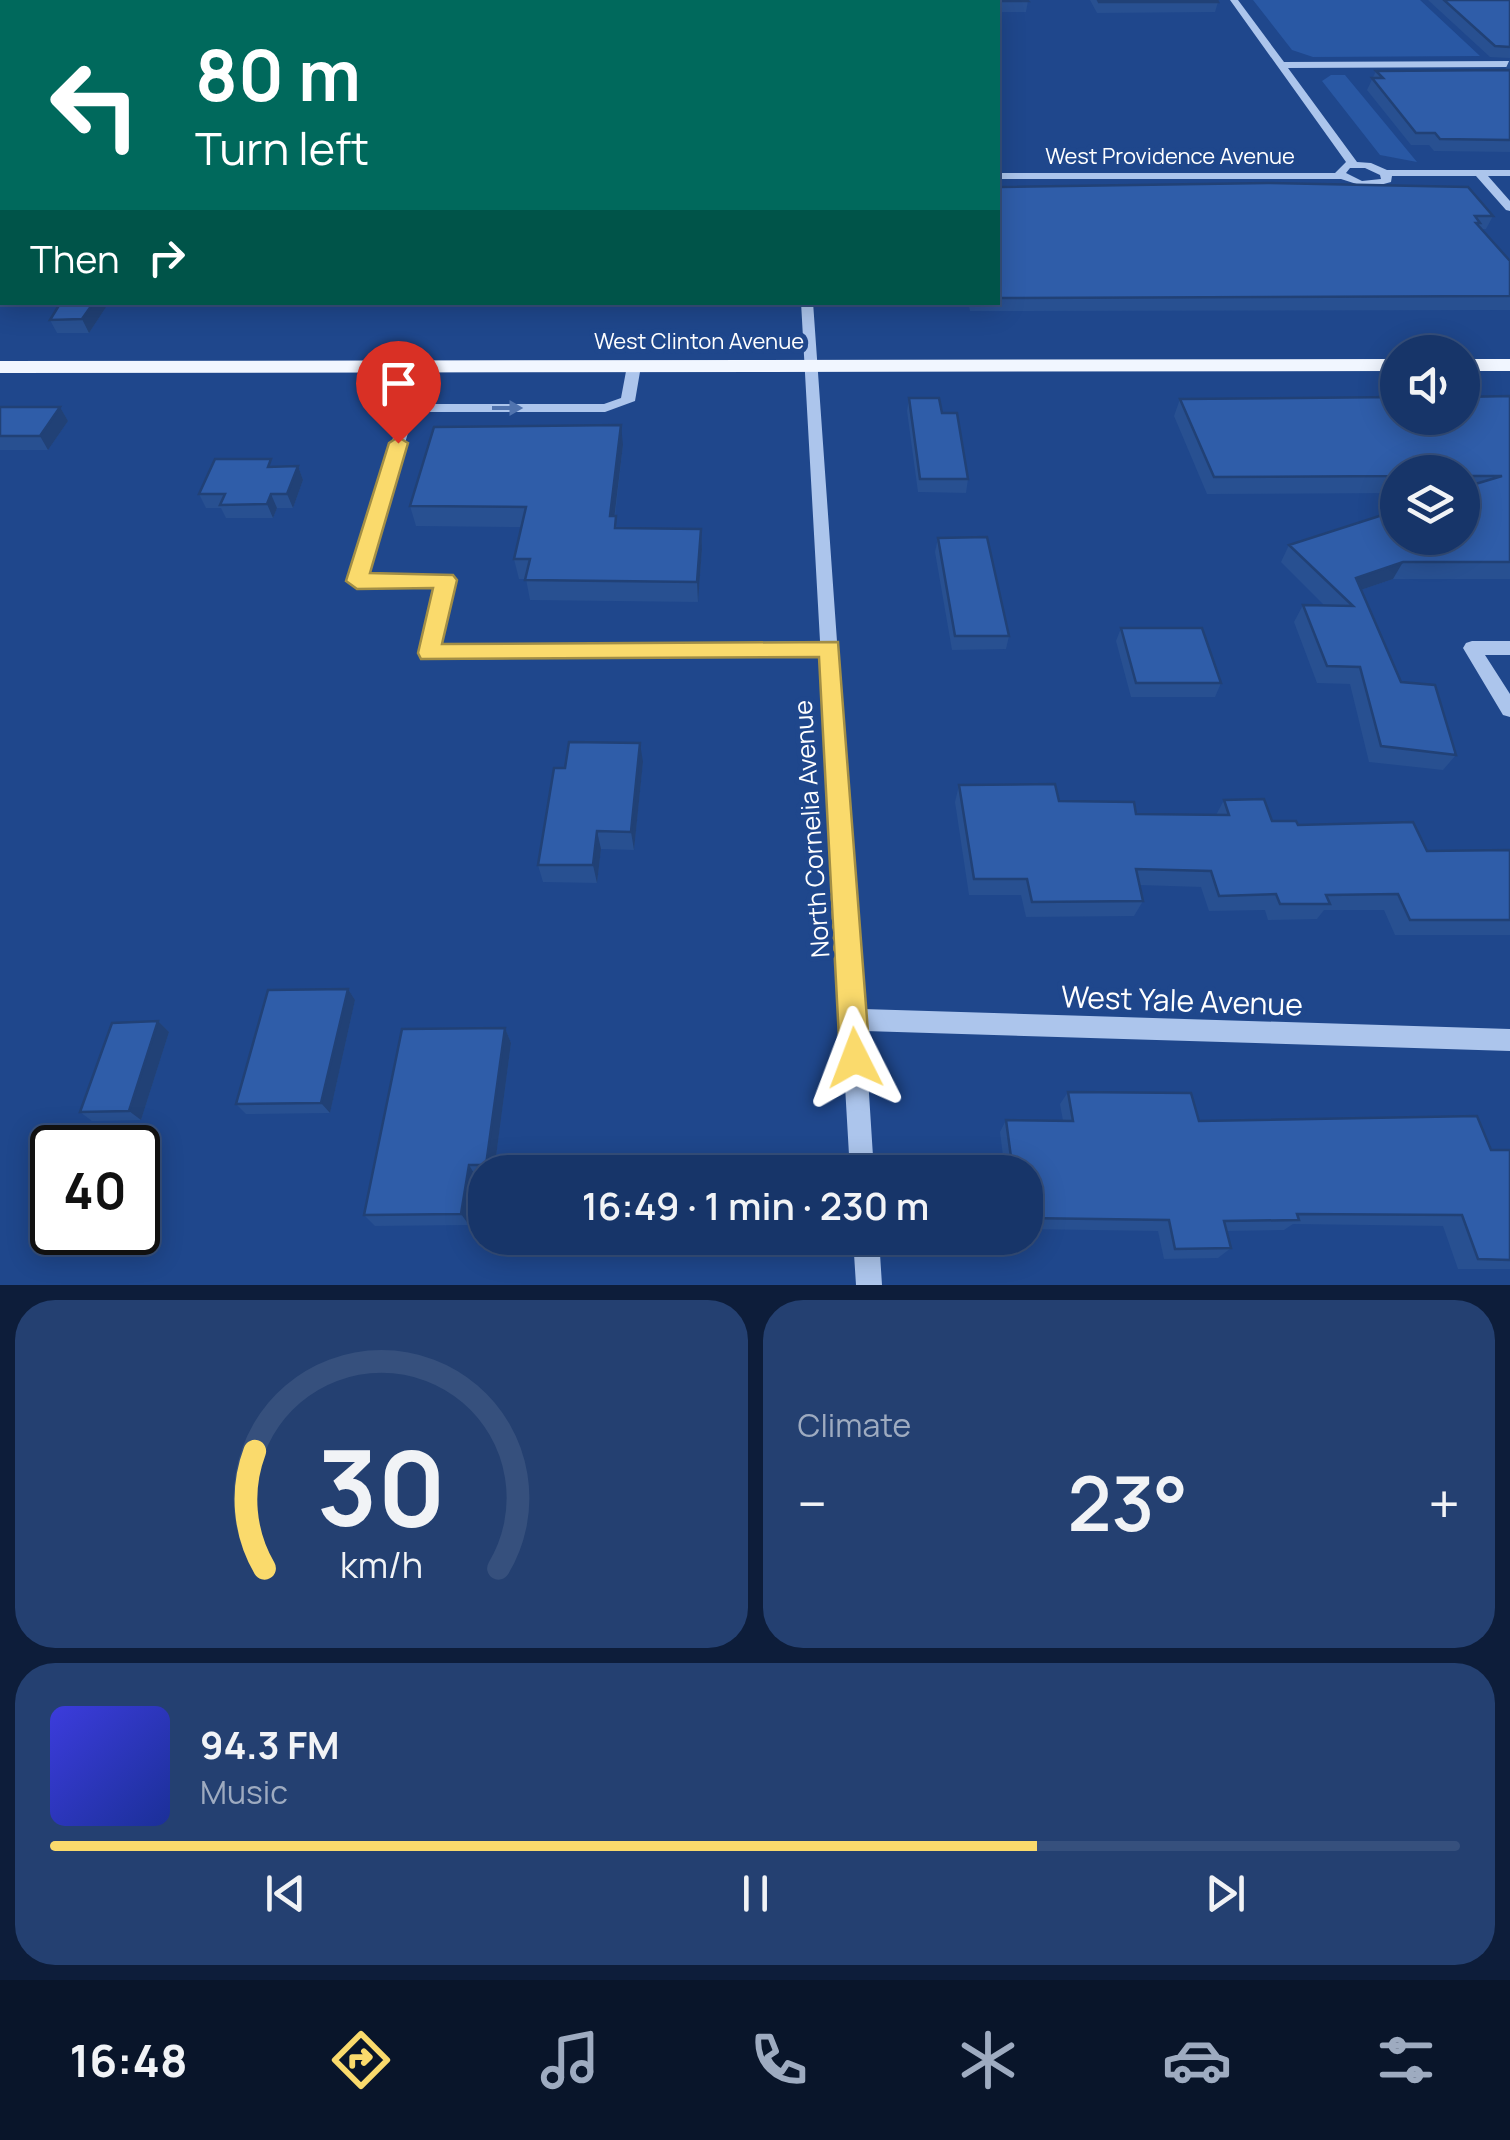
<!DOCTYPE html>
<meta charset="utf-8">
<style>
:root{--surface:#173569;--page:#244071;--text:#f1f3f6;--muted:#9eabc0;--line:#36507d;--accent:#fada6c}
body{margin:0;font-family:Manrope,sans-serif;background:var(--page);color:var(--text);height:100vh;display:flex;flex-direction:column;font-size:38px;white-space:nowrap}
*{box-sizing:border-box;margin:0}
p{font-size:32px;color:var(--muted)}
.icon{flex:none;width:55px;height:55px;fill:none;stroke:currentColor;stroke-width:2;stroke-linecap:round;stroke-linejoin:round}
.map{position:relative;height:1285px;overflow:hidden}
.drawer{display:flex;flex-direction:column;gap:15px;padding:15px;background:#0d1d3a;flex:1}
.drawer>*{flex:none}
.hud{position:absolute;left:0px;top:0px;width:1000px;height:305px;box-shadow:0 5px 25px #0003,0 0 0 2px var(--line);background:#00695c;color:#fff;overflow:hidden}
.buttons{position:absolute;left:1380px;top:335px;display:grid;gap:20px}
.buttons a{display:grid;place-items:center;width:100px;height:100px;border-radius:50%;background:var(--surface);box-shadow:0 5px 25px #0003,0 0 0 2px var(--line);font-size:50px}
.speed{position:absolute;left:30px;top:1125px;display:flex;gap:20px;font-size:50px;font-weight:700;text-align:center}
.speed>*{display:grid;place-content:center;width:130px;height:130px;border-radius:50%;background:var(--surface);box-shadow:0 5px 25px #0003,0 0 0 2px var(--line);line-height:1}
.speed .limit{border:5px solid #111;border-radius:15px;background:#fff;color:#111}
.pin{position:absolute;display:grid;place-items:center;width:85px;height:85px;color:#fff;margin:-102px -42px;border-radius:50% 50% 50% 0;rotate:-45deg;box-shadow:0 0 10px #0007}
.pin .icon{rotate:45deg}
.me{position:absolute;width:110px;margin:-55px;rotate:357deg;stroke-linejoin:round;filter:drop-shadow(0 0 8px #0008)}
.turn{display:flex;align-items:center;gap:35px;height:210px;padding:0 30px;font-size:45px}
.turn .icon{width:130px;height:130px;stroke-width:2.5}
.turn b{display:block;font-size:70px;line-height:85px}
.then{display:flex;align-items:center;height:95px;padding:0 30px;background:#0003;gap:20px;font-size:38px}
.big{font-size:75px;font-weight:600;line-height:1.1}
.drawer .widget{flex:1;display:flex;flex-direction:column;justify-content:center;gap:15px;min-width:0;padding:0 35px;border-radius:40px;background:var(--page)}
.drawer .dial{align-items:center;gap:0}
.dial svg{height:260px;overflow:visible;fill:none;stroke:var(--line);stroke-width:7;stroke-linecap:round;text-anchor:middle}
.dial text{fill:var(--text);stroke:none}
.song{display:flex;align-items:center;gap:30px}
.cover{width:120px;height:120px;border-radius:15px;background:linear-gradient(135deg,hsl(240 70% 55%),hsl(230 70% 35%))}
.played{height:10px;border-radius:5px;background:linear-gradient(90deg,var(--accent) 70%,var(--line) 70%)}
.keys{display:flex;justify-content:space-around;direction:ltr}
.heat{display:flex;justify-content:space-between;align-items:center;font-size:55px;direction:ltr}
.drawer .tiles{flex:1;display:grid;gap:15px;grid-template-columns:1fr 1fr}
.widget:last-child{grid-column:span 2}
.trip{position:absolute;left:468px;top:1155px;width:575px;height:100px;border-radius:40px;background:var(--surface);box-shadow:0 5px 25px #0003,0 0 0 2px var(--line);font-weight:600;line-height:100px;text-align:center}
.dock{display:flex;height:160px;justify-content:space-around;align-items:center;background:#09152a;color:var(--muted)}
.dock .icon{width:70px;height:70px}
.dock .on{color:var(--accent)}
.dock b{font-size:45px;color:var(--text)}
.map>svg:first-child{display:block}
.green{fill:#2958a4}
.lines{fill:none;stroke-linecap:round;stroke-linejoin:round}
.minor{fill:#acc5ec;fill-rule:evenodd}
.major{fill:#f1f6ff;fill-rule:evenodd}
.wall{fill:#285091}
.shaded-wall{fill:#214176}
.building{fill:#2f5da9;stroke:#214176;stroke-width:2.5}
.oneway{fill:#5073ae}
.route{fill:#fada6c;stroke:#a28e46;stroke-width:2.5}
.labels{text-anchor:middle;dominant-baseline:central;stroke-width:10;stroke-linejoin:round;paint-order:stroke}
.far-street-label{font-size:22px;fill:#fff;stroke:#1f478c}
.street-label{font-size:25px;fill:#fff;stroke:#1f478c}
.near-street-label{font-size:30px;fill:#fff;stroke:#1f478c}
</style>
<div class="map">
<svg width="1510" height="1285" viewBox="0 0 1510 1285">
<rect width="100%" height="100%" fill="#1f478c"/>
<path class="green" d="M 1253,0 L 1420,0 L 1480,56 L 1313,57 L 1292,50 Z
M 1331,75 L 1345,75 L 1417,162 L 1380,155 L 1322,81 Z"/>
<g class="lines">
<path class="minor" d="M 784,0 L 792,0 L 793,2 L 785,2 Z
M 1230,0 L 1238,0 L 1284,62 L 1510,61 L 1510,67 L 1288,68 L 1357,162 L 1371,163 L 1387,170 L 1510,170 L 1510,176 L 1488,176 L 1510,201 L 1510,211 L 1506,210 L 1476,176 L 1392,176 L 1391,182 L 1369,188 L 1341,179 L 998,179 L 998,173 L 1335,173 L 1346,162 ZM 1350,168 L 1365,168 L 1380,175 L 1381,179 L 1362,181 L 1346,173 Z
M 801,302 L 813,302 L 863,1009 L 1510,1029 L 1510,1051 L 865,1031 L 874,1172 L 850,1172 L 820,655 L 429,660 L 423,658 L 420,653 L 436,586 L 357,587 L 349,581 L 416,363 L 426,363 L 428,366 L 417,404 L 604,404 L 621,398 L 627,366 L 634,362 L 641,366 L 635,401 L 605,412 L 414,412 L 367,575 L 452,576 L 454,580 L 439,646 L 820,641 Z
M 1472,641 L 1510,641 L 1510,655 L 1485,655 L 1510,694 L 1510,717 L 1503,715 L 1463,648 L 1466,643 Z
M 853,1238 L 879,1238 L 882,1285 L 856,1285 Z"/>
<path class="major" d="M 1398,359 L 1398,371 L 0,373 L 0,361 Z
M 1462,359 L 1510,359 L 1510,371 L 1462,371 Z"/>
</g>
<path class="wall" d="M 936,0 L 1027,0 L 1028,1 L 1026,12 L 998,12 L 998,2 L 937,2 Z
M 1090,0 L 1217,0 L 1218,2 L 1215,12 L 1097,13 Z
M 1428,0 L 1510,0 L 1510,58 L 1490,57 Z
M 1510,59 L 1510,152 L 1434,151 L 1429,145 L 1411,145 L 1367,90 L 1376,71 L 1505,70 Z
M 998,187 L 1493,216 L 1486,229 L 1482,229 L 1510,261 L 1510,310 L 970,311 L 968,302 L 998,302 Z
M 108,304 L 89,333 L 57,333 L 50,320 Z
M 1510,396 L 1510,579 L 1393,579 L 1361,590 L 1401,682 L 1456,755 L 1443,770 L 1369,762 L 1350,684 L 1317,683 L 1294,622 L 1303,605 L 1325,606 L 1281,562 L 1289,545 L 1462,538 L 1462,472 L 1398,472 L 1398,493 L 1207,494 L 1174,416 L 1180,399 Z
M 909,398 L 942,413 L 968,479 L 966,493 L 918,492 L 907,411 Z
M 0,407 L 60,407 L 68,421 L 48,450 L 0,450 Z
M 623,445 L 615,516 L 617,528 L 701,529 L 702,549 L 698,602 L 530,600 L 526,579 L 519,579 L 514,559 L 521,527 L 416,526 L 410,506 Z
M 298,466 L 303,480 L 293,508 L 277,508 L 273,518 L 226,518 L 221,508 L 206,508 L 199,494 Z
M 938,538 L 1009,636 L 1006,649 L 952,650 L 935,552 Z
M 1121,628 L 1221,683 L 1215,697 L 1131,697 L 1116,641 Z
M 643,762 L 634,850 L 601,849 L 597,883 L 543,882 L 538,865 L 565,768 Z
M 959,785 L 1136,814 L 1216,815 L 1224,800 L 1272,821 L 1298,825 L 1427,851 L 1510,850 L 1510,935 L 1395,935 L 1384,910 L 1324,910 L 1317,919 L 1268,920 L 1265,910 L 1209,911 L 1201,887 L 1139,885 L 1143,901 L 1134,916 L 1026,917 L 1021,895 L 969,895 L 955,802 Z
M 348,989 L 355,1000 L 330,1113 L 246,1114 L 236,1104 Z
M 158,1021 L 169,1032 L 141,1120 L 92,1121 L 80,1112 Z
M 505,1028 L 511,1043 L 494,1172 L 485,1172 L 485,1178 L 477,1178 L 469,1225 L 375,1226 L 364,1215 Z
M 1068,1092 L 1199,1121 L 1491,1150 L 1510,1150 L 1510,1269 L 1458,1269 L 1443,1226 L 1293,1224 L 1284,1230 L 1227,1231 L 1231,1248 L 1218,1258 L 1164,1259 L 1158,1231 L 1025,1229 L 1025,1172 L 1005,1172 L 1000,1132 L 1006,1120 L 1063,1121 L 1060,1104 Z"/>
<path class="shaded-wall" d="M 693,0 L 711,0 L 708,2 L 675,2 Z
M 2,244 L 2,266 L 0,269 L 0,247 Z
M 94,302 L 108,302 L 108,304 L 89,333 L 82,319 Z
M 60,407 L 68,421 L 48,450 L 40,436 Z
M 621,425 L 623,445 L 612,536 L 610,516 Z
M 298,466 L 303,480 L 293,508 L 287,494 Z
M 271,494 L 277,508 L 273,518 L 267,504 Z
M 701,529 L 702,549 L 698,602 L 697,582 Z
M 1403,562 L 1393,579 L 1346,595 L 1356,578 Z
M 640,743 L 643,762 L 634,850 L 631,832 Z
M 597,831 L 601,849 L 597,883 L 593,865 Z
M 348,989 L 355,1000 L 330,1113 L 321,1103 Z
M 158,1021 L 169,1032 L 141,1120 L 129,1111 Z
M 505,1028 L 511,1043 L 494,1172 L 490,1172 L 486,1165 Z
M 469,1165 L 477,1178 L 469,1225 L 461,1214 Z"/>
<path class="building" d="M 0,0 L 569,0 L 568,2 L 2,2 L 2,10 L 0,10 Z
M 640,0 L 693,0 L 675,2 L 640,2 Z
M 941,0 L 1027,0 L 1028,1 L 941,1 Z
M 1098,0 L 1217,0 L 1218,2 L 1099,2 Z
M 1444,0 L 1510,0 L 1510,47 L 1495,46 Z
M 1510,70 L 1510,140 L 1440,139 L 1435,133 L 1416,133 L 1372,78 L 1383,78 L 1376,71 Z
M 1269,183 L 1468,187 L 1493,216 L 1475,216 L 1480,223 L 1476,223 L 1510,261 L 1510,296 L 998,298 L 998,187 Z
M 0,219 L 2,221 L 2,244 L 0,247 Z
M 61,302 L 94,302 L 82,319 L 50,320 Z
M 1510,396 L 1510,562 L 1403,562 L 1356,578 L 1401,682 L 1435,685 L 1456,755 L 1381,746 L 1360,667 L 1327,666 L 1303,605 L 1353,606 L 1289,545 L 1398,510 L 1398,538 L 1462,538 L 1462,488 L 1502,476 L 1462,476 L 1462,472 L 1398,472 L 1398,476 L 1214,477 L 1180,399 L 1398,397 L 1398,418 L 1462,418 L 1462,397 Z
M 909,398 L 939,398 L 942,413 L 957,413 L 968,479 L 920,479 Z
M 0,407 L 60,407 L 40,436 L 0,436 Z
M 621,425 L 610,516 L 616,516 L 615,528 L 701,529 L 697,582 L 525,580 L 530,559 L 514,559 L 526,507 L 410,506 L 434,427 Z
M 215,459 L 271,459 L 268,467 L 298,466 L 287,494 L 271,494 L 267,504 L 220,505 L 225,494 L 199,494 Z
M 987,537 L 1009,636 L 955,636 L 938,538 Z
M 1121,628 L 1202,628 L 1221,683 L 1136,683 Z
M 569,742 L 640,743 L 631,832 L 597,831 L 593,865 L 538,865 L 554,768 L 565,768 Z
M 1055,784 L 1059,801 L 1134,802 L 1136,814 L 1229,815 L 1224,800 L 1264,799 L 1272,821 L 1296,821 L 1298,825 L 1413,822 L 1427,851 L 1510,850 L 1510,920 L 1410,920 L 1398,894 L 1326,895 L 1330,904 L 1280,904 L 1276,894 L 1219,896 L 1211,871 L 1136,869 L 1143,901 L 1032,902 L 1027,879 L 974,879 L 959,785 Z
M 348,989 L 321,1103 L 236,1104 L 268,990 Z
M 158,1021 L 129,1111 L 80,1112 L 112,1023 Z
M 505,1028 L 486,1165 L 469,1165 L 461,1214 L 364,1215 L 402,1029 Z
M 1068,1092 L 1191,1093 L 1199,1121 L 1477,1116 L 1491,1150 L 1510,1150 L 1510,1260 L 1478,1259 L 1462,1215 L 1297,1214 L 1299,1220 L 1224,1221 L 1231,1248 L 1175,1249 L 1169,1220 L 1025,1218 L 1025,1172 L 1013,1172 L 1006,1120 L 1073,1121 Z"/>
<defs><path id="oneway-solid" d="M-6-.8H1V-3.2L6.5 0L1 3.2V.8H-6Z" transform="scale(2.5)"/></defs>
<use class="oneway" href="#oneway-solid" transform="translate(507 408)"/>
<path class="route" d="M 398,437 L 408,443 L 370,573 L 453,575 L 457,580 L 442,644 L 838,642 L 870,1058 L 866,1068 L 855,1073 L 845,1068 L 840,1058 L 819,657 L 421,659 L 418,653 L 433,588 L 357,589 L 346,581 L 389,443 Z"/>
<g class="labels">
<g class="far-street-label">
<text x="1170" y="156">West Providence Avenue</text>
<text x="699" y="341">West Clinton Avenue</text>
</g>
<g class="street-label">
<text transform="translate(811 829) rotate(-94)">North Cornelia Avenue</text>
</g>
<g class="near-street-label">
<text transform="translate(1182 1000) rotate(2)">West Yale Avenue</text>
</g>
</g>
</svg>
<div class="buttons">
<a><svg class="icon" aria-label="sound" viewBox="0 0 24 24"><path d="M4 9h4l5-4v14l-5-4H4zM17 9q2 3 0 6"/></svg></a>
<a><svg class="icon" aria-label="layers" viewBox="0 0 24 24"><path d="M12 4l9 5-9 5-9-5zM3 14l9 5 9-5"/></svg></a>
</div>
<div class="speed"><div class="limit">40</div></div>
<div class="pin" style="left:398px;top:443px;background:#d93025"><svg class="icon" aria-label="arrive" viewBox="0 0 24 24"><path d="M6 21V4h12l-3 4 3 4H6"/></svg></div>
<svg class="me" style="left:855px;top:1058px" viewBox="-20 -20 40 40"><path d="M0-17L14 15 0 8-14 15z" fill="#fada6c" stroke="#fff" stroke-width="4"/></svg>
<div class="trip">16:49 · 1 min · 230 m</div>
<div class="hud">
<div class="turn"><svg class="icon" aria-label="left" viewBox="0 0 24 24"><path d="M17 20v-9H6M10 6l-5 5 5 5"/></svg><div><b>80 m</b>Turn left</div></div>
<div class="then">Then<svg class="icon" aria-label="right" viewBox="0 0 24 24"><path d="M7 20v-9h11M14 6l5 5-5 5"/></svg></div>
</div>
</div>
<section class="drawer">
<div class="tiles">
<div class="widget dial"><svg viewBox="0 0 100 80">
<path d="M14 69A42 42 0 1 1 86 69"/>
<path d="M14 69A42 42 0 0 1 11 33" stroke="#fada6c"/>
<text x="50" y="56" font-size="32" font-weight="700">30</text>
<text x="50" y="72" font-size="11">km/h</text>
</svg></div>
<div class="widget"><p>Climate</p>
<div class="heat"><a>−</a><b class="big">23°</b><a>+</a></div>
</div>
<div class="widget">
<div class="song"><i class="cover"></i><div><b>94.3 FM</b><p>Music</p></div></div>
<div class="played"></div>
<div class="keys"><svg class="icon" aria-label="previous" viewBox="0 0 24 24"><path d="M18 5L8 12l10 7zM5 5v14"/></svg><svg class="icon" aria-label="pause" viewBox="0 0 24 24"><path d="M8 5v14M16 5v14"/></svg><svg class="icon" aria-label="next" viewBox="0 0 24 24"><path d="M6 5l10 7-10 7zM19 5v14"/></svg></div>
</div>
</div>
</section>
<nav class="dock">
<b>16:48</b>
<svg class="icon on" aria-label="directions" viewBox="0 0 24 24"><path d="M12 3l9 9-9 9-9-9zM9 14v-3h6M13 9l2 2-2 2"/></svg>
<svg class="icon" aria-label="music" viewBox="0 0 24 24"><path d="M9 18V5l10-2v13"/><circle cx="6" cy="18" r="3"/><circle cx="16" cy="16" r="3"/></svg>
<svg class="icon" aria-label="phone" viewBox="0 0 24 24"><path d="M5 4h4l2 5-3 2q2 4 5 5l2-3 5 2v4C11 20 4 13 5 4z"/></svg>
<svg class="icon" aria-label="climate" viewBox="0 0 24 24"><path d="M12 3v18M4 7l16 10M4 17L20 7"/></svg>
<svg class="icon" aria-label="car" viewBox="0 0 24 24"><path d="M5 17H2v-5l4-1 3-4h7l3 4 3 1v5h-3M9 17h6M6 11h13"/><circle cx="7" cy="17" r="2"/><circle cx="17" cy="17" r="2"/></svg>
<svg class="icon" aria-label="filters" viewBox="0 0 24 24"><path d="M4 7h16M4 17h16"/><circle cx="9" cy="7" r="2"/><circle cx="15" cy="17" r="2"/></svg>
</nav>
